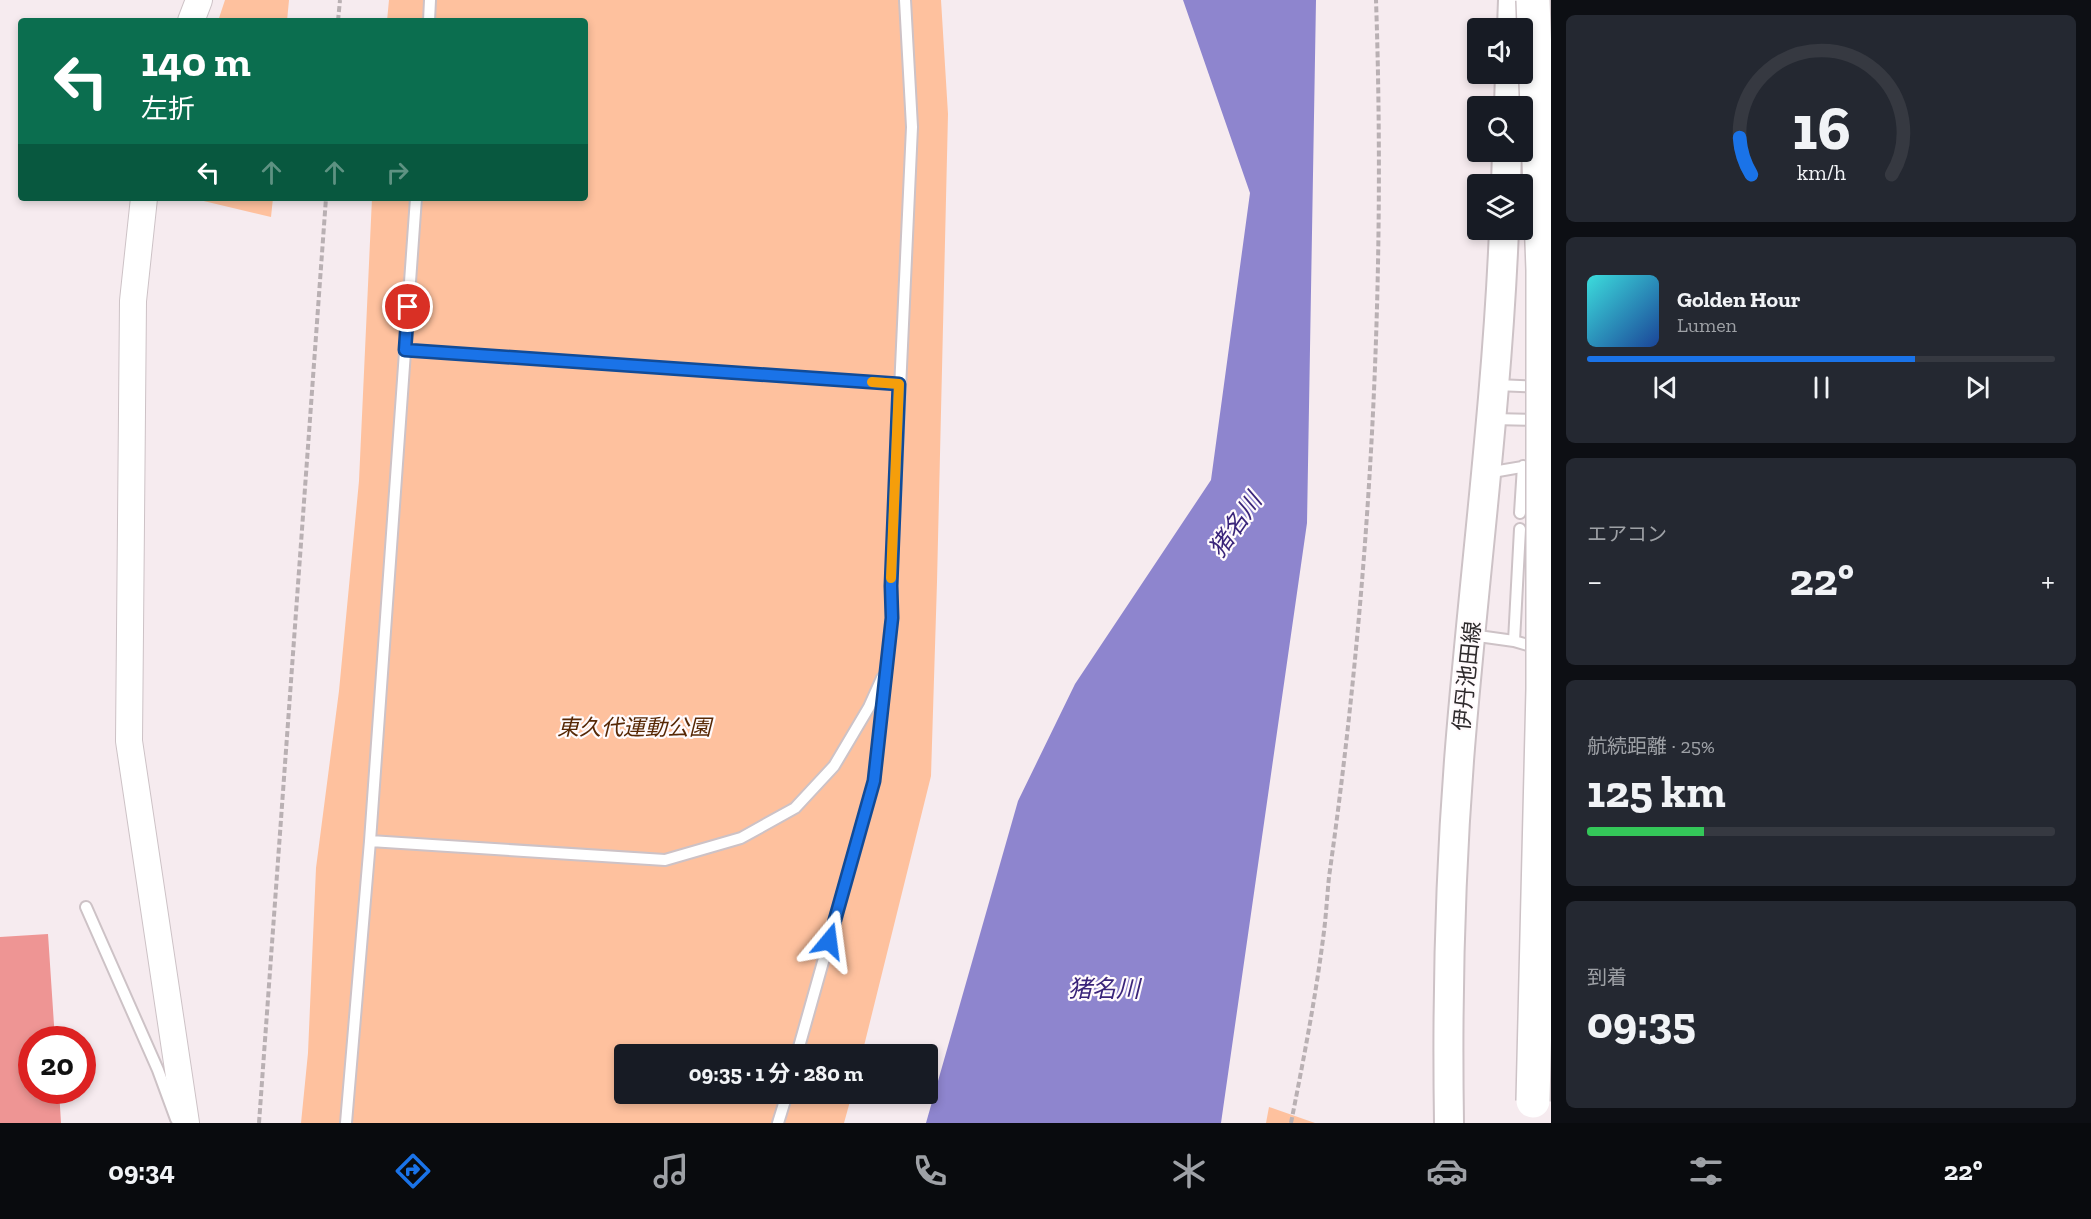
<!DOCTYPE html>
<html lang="ja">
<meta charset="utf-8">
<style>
:root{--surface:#171b24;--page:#242831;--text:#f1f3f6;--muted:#9ea1a6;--line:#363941;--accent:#1a73e8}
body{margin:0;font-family:"Zilla Slab","Noto Sans JP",serif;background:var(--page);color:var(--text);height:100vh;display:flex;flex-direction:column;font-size:22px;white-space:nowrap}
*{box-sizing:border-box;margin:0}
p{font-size:20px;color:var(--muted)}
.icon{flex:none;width:33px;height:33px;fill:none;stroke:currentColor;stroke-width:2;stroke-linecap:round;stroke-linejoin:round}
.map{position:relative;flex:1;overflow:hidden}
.drawer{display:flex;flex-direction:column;gap:15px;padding:15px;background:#0d0f14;width:540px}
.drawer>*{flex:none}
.guide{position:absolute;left:18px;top:18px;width:570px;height:183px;border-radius:6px;box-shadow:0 3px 9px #0003;background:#0b6e4f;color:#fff;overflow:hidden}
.fabs{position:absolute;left:1467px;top:18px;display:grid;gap:12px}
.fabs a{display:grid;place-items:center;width:66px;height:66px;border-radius:6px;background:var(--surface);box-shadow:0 3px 9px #0003;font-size:30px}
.speed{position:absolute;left:18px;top:1026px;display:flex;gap:12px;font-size:30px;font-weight:700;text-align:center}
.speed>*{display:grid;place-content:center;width:78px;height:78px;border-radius:50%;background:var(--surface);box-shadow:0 3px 9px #0003;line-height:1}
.speed .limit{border:9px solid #d22;background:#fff;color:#111}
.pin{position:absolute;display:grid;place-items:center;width:51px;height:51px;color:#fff;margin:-26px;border:3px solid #fff;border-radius:50%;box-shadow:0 2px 6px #0007}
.me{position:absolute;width:66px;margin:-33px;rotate:16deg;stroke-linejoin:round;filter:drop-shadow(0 0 4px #0008)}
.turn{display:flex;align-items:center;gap:21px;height:126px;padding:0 24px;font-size:27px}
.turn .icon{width:78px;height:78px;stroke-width:2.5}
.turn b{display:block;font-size:42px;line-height:51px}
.lanes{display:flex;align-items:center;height:57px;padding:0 24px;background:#0003;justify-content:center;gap:30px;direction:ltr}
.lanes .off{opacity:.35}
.big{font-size:45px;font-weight:700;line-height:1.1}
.drawer .card{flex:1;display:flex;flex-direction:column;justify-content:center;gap:9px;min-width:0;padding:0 21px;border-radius:9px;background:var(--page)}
.drawer .dial{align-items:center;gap:0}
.dial svg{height:156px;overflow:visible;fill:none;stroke:var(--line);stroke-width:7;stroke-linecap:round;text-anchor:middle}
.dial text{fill:var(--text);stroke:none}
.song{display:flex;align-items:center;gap:18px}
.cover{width:72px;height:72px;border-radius:9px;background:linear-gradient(135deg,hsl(180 70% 55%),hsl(220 70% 35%))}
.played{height:6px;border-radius:3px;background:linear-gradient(90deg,var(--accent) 70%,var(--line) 70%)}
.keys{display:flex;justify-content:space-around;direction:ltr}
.heat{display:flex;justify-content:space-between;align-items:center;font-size:33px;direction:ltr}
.charge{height:9px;border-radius:4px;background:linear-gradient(90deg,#34c759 25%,var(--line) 0)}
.trip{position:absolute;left:614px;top:1044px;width:324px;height:60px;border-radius:6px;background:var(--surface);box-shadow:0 3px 9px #0003;font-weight:700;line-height:60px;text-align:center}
.tabs{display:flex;height:96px;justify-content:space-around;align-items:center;background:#090b0e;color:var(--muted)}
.tabs .icon{width:42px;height:42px}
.tabs .selected{color:var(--accent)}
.tabs b{font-size:27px;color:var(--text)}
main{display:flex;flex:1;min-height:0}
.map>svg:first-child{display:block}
.green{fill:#fec19e}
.water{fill:#8e85ce}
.building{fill:#ee9594}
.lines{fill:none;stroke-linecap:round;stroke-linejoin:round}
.service-casing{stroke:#cdc2c6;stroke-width:14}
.tertiary-casing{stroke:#cdc2c6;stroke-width:28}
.secondary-casing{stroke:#cdc2c6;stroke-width:32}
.path{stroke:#b9b0b3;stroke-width:4;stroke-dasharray:6 3;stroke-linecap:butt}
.service{stroke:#fff;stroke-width:10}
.tertiary{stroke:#fff;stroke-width:26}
.secondary{stroke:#fff;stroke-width:28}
.motorway-bridge-casing{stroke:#cdc2c6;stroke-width:36;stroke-linecap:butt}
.motorway-bridge{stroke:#fff;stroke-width:33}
.route-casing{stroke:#114b97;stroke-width:15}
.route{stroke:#1a73e8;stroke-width:10}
.slow{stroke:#f59e0b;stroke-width:10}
.labels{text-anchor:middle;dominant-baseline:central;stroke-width:4.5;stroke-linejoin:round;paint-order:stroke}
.street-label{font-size:22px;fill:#2e2a2c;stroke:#fffafc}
.park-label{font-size:22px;font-style:italic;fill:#572805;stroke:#fffafc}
.water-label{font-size:24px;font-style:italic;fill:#3a257a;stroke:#fffafc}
</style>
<main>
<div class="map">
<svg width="1551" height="1123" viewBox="0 0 1551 1123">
<rect width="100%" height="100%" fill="#f6ebef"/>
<path class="green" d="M 225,0 L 289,0 L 287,21 L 218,21 Z
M 389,0 L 941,0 L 948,114 L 937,582 L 931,776 L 862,1054 L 624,1054 L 624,1094 L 852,1094 L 844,1123 L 301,1123 L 308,1053 L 316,868 L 339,691 L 359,481 L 372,198 L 585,198 L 585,21 L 387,21 Z
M 191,198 L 273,198 L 271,217 Z
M 1269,1107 L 1315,1123 L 1266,1123 Z"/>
<path class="water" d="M 1183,0 L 1316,0 L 1307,523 L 1221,1123 L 926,1123 L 1018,801 L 1075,684 L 1211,480 L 1250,193 Z"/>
<path class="building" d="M 48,934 L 55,1040 L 32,1040 L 32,1090 L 59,1090 L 61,1123 L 0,1123 L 0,937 Z"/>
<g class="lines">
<defs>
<path id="service" d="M 429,21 L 430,0
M 405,350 L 899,384
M 1496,385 L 1540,387
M 1492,419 L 1539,420
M 1487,473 L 1539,464
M 1520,513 L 1523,466
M 1471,635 L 1514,641 L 1538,648
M 1514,641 L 1520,529
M 370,841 L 665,860 L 741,838 L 795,808 L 834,766 L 869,707 L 882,678
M 86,907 L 158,1070 L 176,1119
M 797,1054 L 874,781 L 892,618 L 891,586 L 912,127 L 905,0
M 346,1123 L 370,841 L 416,198
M 778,1123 L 787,1094"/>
<path id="tertiary" d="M 191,21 L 199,0
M 144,198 L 133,301 L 129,741 L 186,1123"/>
<path id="secondary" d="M 1512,28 L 1513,0
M 1509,106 L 1510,74
M 1506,184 L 1507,152
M 1449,1123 C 1447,998 1450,873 1460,748 C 1474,575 1497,403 1504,230"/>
</defs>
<use href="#service" class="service-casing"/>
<use href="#tertiary" class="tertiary-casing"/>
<use href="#secondary" class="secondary-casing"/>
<path class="path" d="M 338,21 L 340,0
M 259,1123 L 326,198
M 1291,1123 C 1303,1062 1315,1001 1323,939 C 1326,918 1327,897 1329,877 C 1370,587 1386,292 1376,0"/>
<use href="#service" class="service"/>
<use href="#tertiary" class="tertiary"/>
<use href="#secondary" class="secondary"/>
<defs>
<path id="motorway-bridge" d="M 1533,0 L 1543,270 L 1543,689 L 1533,1101"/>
</defs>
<use href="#motorway-bridge" class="motorway-bridge-casing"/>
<use href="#motorway-bridge" class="motorway-bridge"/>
</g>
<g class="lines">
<defs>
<path id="route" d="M 408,307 L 405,350 L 899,384 L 891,586 L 892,618 L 874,781 L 829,941"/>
</defs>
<use href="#route" class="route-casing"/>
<use href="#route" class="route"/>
<path class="slow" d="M 872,382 L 899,384 L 891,578"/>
</g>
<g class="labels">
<g class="street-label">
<text transform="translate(1467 676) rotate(-84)">伊丹池田線</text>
</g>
<g class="park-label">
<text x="634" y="727">東久代運動公園</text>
</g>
<g class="water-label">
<text transform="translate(1235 525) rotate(-55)">猪名川</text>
<text x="1104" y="988">猪名川</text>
</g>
</g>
</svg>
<div class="fabs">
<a><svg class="icon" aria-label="sound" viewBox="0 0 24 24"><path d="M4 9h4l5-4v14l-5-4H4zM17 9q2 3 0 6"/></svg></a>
<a><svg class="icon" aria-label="search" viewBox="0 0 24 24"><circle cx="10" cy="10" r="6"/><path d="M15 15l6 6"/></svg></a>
<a><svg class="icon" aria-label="layers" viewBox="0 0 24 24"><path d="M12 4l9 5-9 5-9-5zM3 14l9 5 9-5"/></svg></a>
</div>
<div class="speed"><div class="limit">20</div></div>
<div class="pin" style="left:408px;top:307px;background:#d93025"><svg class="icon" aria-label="arrive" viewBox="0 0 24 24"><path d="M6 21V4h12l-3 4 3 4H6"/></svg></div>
<svg class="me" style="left:829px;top:941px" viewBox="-20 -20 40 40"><path d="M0-17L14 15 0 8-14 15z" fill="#1a73e8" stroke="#fff" stroke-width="4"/></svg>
<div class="trip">09:35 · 1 分 · 280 m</div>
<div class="guide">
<div class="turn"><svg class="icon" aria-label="left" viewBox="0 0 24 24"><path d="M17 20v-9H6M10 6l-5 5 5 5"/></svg><div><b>140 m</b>左折</div></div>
<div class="lanes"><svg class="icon" aria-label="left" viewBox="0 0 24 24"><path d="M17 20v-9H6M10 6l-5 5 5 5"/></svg><svg class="icon off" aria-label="ahead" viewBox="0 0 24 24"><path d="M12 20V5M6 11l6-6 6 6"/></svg><svg class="icon off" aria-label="ahead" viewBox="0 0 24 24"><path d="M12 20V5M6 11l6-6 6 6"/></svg><svg class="icon off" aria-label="right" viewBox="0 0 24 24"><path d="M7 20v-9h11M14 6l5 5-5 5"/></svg></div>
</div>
</div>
<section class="drawer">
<div class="card dial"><svg viewBox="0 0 100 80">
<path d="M14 69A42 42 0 1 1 86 69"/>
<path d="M14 69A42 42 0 0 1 8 50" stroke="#1a73e8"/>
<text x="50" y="56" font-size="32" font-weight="700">16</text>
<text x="50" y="72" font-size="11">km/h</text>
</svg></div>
<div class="card">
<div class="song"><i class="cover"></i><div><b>Golden Hour</b><p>Lumen</p></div></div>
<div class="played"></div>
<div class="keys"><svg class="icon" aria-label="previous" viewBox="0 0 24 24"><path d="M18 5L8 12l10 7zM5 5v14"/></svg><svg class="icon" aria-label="pause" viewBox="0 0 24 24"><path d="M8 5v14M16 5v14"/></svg><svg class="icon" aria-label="next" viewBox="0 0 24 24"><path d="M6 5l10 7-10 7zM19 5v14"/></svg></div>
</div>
<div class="card"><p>エアコン</p>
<div class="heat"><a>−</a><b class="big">22°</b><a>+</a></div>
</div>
<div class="card"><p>航続距離 · 25%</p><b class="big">125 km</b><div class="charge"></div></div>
<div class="card"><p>到着</p><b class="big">09:35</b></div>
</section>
</main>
<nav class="tabs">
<b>09:34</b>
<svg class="icon selected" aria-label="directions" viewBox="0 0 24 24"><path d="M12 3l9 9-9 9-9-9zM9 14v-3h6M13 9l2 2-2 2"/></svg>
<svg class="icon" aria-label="music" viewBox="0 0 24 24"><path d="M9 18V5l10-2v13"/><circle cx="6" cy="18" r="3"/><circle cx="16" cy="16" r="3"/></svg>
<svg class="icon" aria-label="phone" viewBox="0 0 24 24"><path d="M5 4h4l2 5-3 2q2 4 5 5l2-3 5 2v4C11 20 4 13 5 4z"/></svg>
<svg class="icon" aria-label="climate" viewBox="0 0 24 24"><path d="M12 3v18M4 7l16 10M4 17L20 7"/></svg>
<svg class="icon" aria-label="car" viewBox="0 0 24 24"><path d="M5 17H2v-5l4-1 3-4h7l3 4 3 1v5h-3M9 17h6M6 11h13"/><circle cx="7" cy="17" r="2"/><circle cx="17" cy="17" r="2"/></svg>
<svg class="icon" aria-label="filters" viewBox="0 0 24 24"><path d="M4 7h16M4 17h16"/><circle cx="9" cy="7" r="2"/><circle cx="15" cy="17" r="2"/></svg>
<b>22°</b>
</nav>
